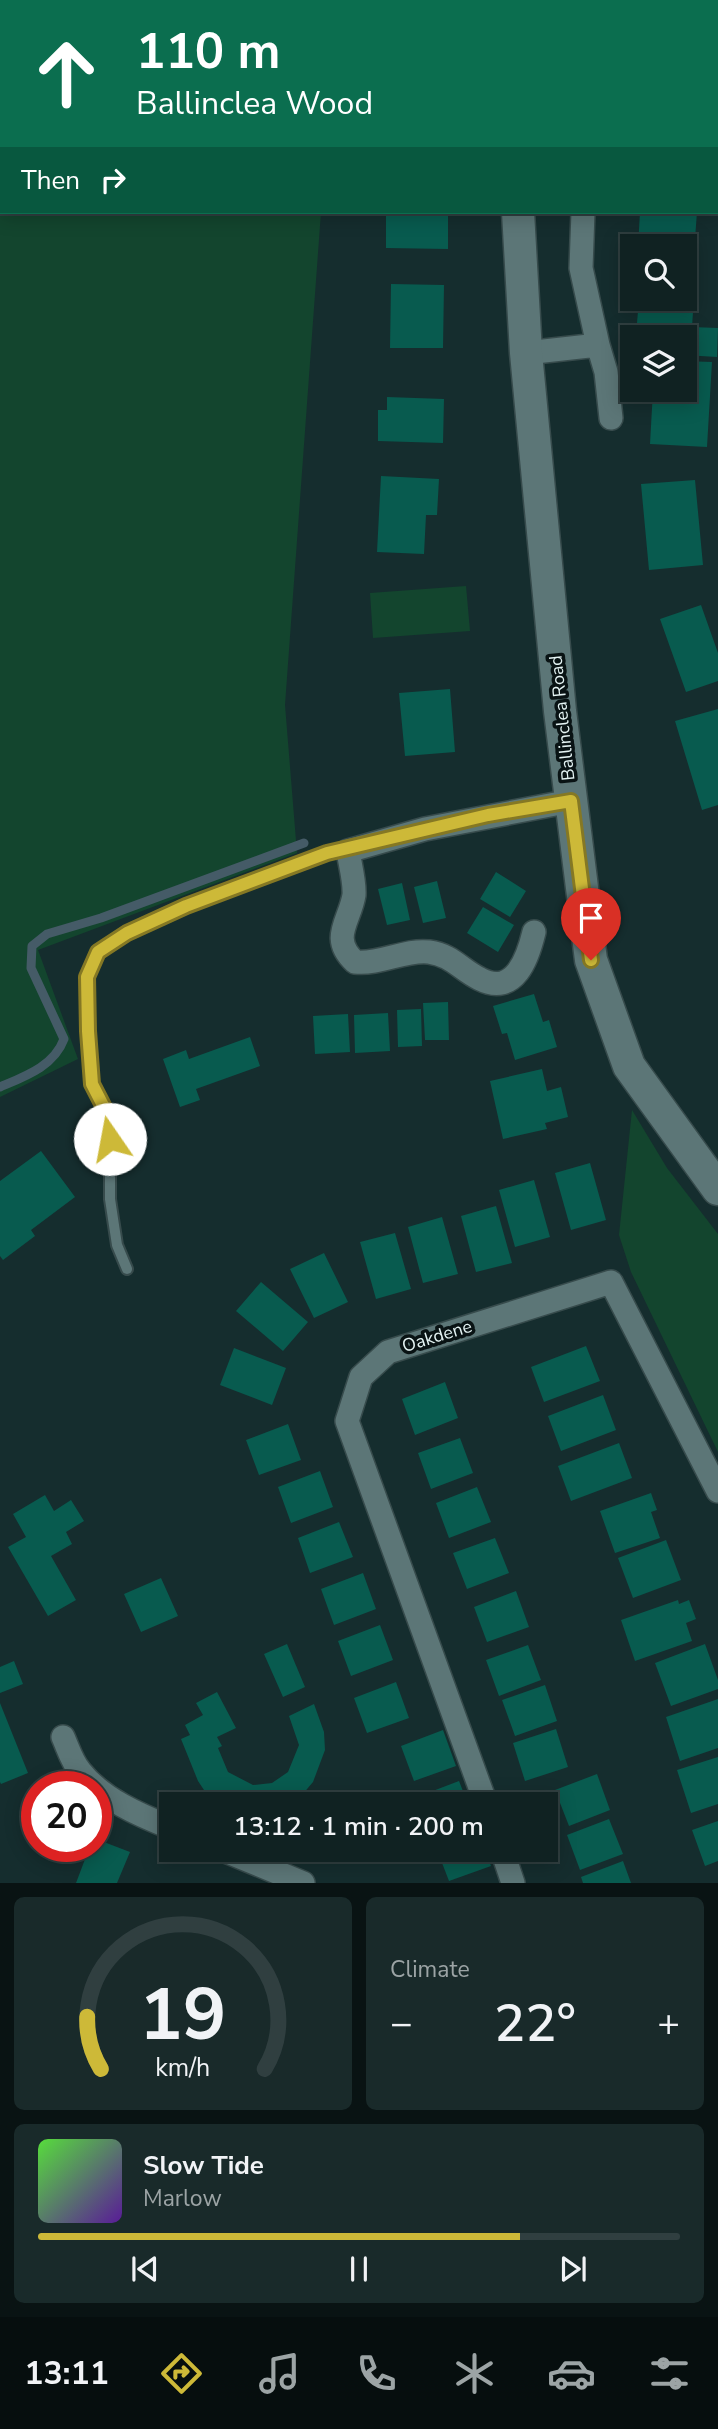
<!DOCTYPE html>
<meta charset="utf-8">
<style>
:root{--surface:#102222;--page:#192a2a;--text:#f1f3f6;--muted:#9ca4a5;--line:#303f40;--accent:#cdb938}
body{margin:0;font-family:"Nunito Sans",sans-serif;background:var(--page);color:var(--text);height:100vh;display:flex;flex-direction:column;font-size:26px;white-space:nowrap}
*{box-sizing:border-box;margin:0}
p{font-size:23px;color:var(--muted)}
.icon{flex:none;width:38px;height:38px;fill:none;stroke:currentColor;stroke-width:2;stroke-linecap:round;stroke-linejoin:round}
.map{position:relative;height:1883px;overflow:hidden}
.details{display:flex;flex-direction:column;gap:14px;padding:14px;background:#091313;flex:1}
.details>*{flex:none}
.guide{position:absolute;left:0px;top:0px;width:719px;height:214px;box-shadow:0 4px 18px #0003,0 0 0 2px var(--line);background:#0b6e4f;color:#fff;overflow:hidden}
.buttons{position:absolute;left:620px;top:234px;display:grid;gap:14px}
.buttons a{display:grid;place-items:center;width:77px;height:77px;border-radius:0px;background:var(--surface);box-shadow:0 4px 18px #0003,0 0 0 2px var(--line);font-size:35px}
.speed{position:absolute;left:21px;top:1771px;display:flex;gap:14px;font-size:35px;font-weight:700;text-align:center}
.speed>*{display:grid;place-content:center;width:91px;height:91px;border-radius:50%;background:var(--surface);box-shadow:0 4px 18px #0003,0 0 0 2px var(--line);line-height:1}
.speed .limit{border:10px solid #d22;background:#fff;color:#111}
.pin{position:absolute;display:grid;place-items:center;width:60px;height:60px;color:#fff;margin:-72px -30px;border-radius:50% 50% 50% 0;rotate:-45deg;box-shadow:0 0 7px #0007}
.pin .icon{rotate:45deg}
.me{position:absolute;width:77px;margin:-38px;rotate:348deg;stroke-linejoin:round;filter:drop-shadow(0 0 5px #0008)}
.turn{display:flex;align-items:center;gap:24px;height:147px;padding:0 21px;font-size:32px}
.turn .icon{width:91px;height:91px;stroke-width:2.5}
.turn b{display:block;font-size:49px;line-height:60px}
.then{display:flex;align-items:center;height:66px;padding:0 21px;background:#0003;gap:14px;font-size:26px}
.big{font-size:52px;font-weight:600;line-height:1.1}
.details .card{flex:1;display:flex;flex-direction:column;justify-content:center;gap:10px;min-width:0;padding:0 24px;border-radius:10px;background:var(--page)}
.details .dial{align-items:center;gap:0}
.dial svg{height:182px;overflow:visible;fill:none;stroke:var(--line);stroke-width:7;stroke-linecap:round;text-anchor:middle}
.dial text{fill:var(--text);stroke:none}
.song{display:flex;align-items:center;gap:21px}
.cover{width:84px;height:84px;border-radius:10px;background:linear-gradient(135deg,hsl(110 70% 55%),hsl(270 70% 35%))}
.played{height:7px;border-radius:4px;background:linear-gradient(90deg,var(--accent) 75%,var(--line) 75%)}
.keys{display:flex;justify-content:space-around;direction:ltr}
.heat{display:flex;justify-content:space-between;align-items:center;font-size:38px;direction:ltr}
.details .tiles{flex:1;display:grid;gap:14px;grid-template-columns:1fr 1fr}
.card:last-child{grid-column:span 2}
.trip{position:absolute;left:159px;top:1792px;width:399px;height:70px;border-radius:0px;background:var(--surface);box-shadow:0 4px 18px #0003,0 0 0 2px var(--line);font-weight:600;line-height:70px;text-align:center}
.dock{display:flex;height:112px;justify-content:space-around;align-items:center;background:#060e0e;color:var(--muted)}
.dock .icon{width:49px;height:49px}
.dock .selected{color:var(--accent)}
.dock b{font-size:32px;color:var(--text)}
.map>svg:first-child{display:block}
.green{fill:#13452e}
.lines{fill:none;stroke-linecap:round;stroke-linejoin:round}
.stream{stroke:#455b67;stroke-width:9}
.building{fill:#085b4f}
.lane-casing{stroke:#374b4c;stroke-width:14}
.street-casing{stroke:#374b4c;stroke-width:26}
.secondary-casing{stroke:#374b4c;stroke-width:35}
.lane{stroke:#5c7677;stroke-width:10}
.street{stroke:#5c7677;stroke-width:23}
.secondary{stroke:#5c7677;stroke-width:32}
.route-casing{stroke:#857824;stroke-width:18}
.route{stroke:#cdb938;stroke-width:12}
.labels{text-anchor:middle;dominant-baseline:central;stroke-width:7;stroke-linejoin:round;paint-order:stroke}
.street-label{font-size:18px;fill:#e5f4f4;stroke:#091314}
</style>
<div class="map">
<svg width="718" height="1883" viewBox="0 0 718 1883">
<rect width="100%" height="100%" fill="#152d2e"/>
<path class="green" d="M 0,0 L 321,2 L 2,2 L 2,212 L 321,212 L 285,705 L 297,853 L 38,950 L 78,1059 L 0,1097 Z
M 466,586 L 470,631 L 373,638 L 370,593 Z
M 632,1110 L 667,1168 L 718,1234 L 718,1452 L 631,1272 L 619,1235 Z"/>
<g class="lines">
<path class="stream" d="M 0,1087 C 26,1076 54,1066 64,1039 L 31,968 L 32,946 L 47,934 L 101,918 L 304,843"/>
</g>
<path class="building" d="M 386,212 L 448,212 L 448,249 L 386,248 Z
M 640,212 L 697,212 L 693,266 L 684,265 L 684,247 L 638,247 Z
M 684,270 L 690,270 L 688,296 L 694,297 L 692,327 L 718,328 L 717,357 L 684,355 L 684,338 L 647,338 L 648,324 L 637,323 L 639,299 L 684,299 Z
M 391,284 L 444,285 L 443,348 L 390,348 Z
M 684,361 L 712,362 L 707,447 L 650,444 L 653,390 L 684,390 Z
M 387,397 L 444,399 L 443,443 L 378,441 L 378,410 L 387,410 Z
M 381,476 L 439,479 L 437,515 L 426,515 L 424,554 L 377,552 Z
M 695,480 L 703,565 L 649,570 L 641,484 Z
M 701,605 L 718,653 L 718,681 L 686,692 L 660,619 Z
M 450,689 L 455,752 L 405,756 L 399,693 Z
M 718,709 L 718,805 L 702,810 L 675,721 Z
M 496,872 L 526,891 L 510,917 L 480,899 Z
M 437,881 L 446,918 L 423,923 L 414,887 Z
M 402,883 L 410,920 L 387,925 L 378,889 Z
M 483,907 L 514,925 L 498,952 L 467,933 Z
M 534,994 L 543,1022 L 549,1020 L 557,1047 L 515,1060 L 507,1033 L 502,1034 L 493,1006 Z
M 448,1002 L 449,1040 L 425,1040 L 423,1003 Z
M 421,1009 L 422,1046 L 398,1047 L 397,1010 Z
M 388,1013 L 390,1051 L 355,1053 L 354,1015 Z
M 348,1014 L 350,1052 L 315,1054 L 313,1016 Z
M 250,1037 L 260,1066 L 196,1089 L 200,1100 L 180,1107 L 163,1059 L 186,1050 L 189,1059 Z
M 542,1069 L 547,1091 L 561,1087 L 568,1117 L 545,1123 L 547,1129 L 503,1139 L 490,1081 Z
M 41,1151 L 75,1197 L 31,1230 L 35,1236 L 3,1260 L 0,1256 L 0,1181 Z
M 590,1163 L 606,1220 L 571,1230 L 555,1173 Z
M 534,1180 L 550,1237 L 515,1247 L 499,1190 Z
M 496,1206 L 512,1263 L 476,1272 L 461,1216 Z
M 442,1217 L 458,1274 L 423,1283 L 408,1227 Z
M 395,1233 L 411,1289 L 376,1299 L 360,1242 Z
M 324,1253 L 348,1302 L 314,1318 L 290,1269 Z
M 261,1282 L 308,1322 L 283,1351 L 236,1311 Z
M 586,1346 L 600,1381 L 544,1402 L 531,1367 Z
M 234,1348 L 286,1368 L 272,1405 L 220,1385 Z
M 445,1382 L 458,1418 L 415,1435 L 402,1399 Z
M 603,1395 L 616,1430 L 561,1451 L 548,1416 Z
M 288,1424 L 301,1460 L 259,1475 L 246,1440 Z
M 460,1438 L 473,1473 L 431,1489 L 418,1453 Z
M 619,1443 L 632,1478 L 571,1501 L 558,1466 Z
M 320,1471 L 333,1507 L 291,1523 L 278,1487 Z
M 477,1487 L 491,1522 L 449,1538 L 436,1503 Z
M 651,1493 L 657,1510 L 651,1512 L 660,1538 L 615,1553 L 600,1511 Z
M 45,1495 L 54,1511 L 71,1500 L 84,1521 L 66,1532 L 72,1544 L 51,1556 L 76,1600 L 48,1616 L 8,1547 L 26,1537 L 13,1514 Z
M 339,1522 L 353,1557 L 310,1573 L 298,1538 Z
M 495,1538 L 509,1573 L 467,1589 L 453,1553 Z
M 666,1540 L 681,1580 L 633,1598 L 618,1558 Z
M 363,1573 L 376,1609 L 334,1625 L 321,1589 Z
M 161,1578 L 178,1616 L 141,1632 L 124,1594 Z
M 516,1591 L 529,1627 L 487,1642 L 474,1607 Z
M 678,1600 L 679,1604 L 689,1600 L 696,1619 L 686,1623 L 692,1641 L 635,1661 L 621,1620 Z
M 380,1625 L 393,1660 L 351,1676 L 338,1641 Z
M 287,1644 L 305,1687 L 283,1697 L 264,1654 Z
M 705,1644 L 718,1680 L 718,1689 L 671,1706 L 655,1663 Z
M 528,1645 L 541,1680 L 499,1696 L 486,1660 Z
M 14,1661 L 23,1684 L 0,1693 L 0,1667 Z
M 396,1682 L 409,1718 L 367,1733 L 354,1698 Z
M 545,1685 L 557,1721 L 515,1736 L 502,1700 Z
M 217,1692 L 236,1728 L 217,1737 L 222,1746 L 218,1748 L 228,1772 L 253,1785 L 272,1783 L 288,1772 L 299,1745 L 289,1716 L 314,1704 L 324,1732 L 325,1750 L 313,1782 L 302,1795 L 289,1804 L 220,1804 L 208,1796 L 198,1781 L 181,1739 L 190,1735 L 185,1725 L 203,1715 L 196,1703 Z
M 718,1699 L 718,1748 L 680,1761 L 666,1717 Z
M 0,1703 L 28,1773 L 1,1784 L 0,1782 Z
M 556,1729 L 568,1767 L 525,1781 L 513,1743 Z
M 443,1730 L 456,1766 L 414,1781 L 401,1746 Z
M 718,1757 L 718,1804 L 691,1813 L 677,1770 Z
M 597,1774 L 610,1810 L 569,1826 L 555,1790 Z
M 459,1781 L 468,1804 L 420,1804 L 417,1797 Z
M 609,1819 L 623,1854 L 580,1870 L 567,1835 Z
M 718,1821 L 718,1861 L 705,1866 L 692,1830 Z
M 96,1839 L 130,1852 L 117,1883 L 76,1883 L 90,1846 L 96,1846 Z
M 437,1850 L 485,1850 L 491,1866 L 449,1881 Z
M 623,1861 L 631,1883 L 583,1883 L 581,1877 Z"/>
<g class="lines">
<defs>
<path id="lane" d="M 127,1269 L 117,1245 L 110,1199 L 110,1119 L 92,1084 L 90,1058 L 87,977 L 98,952 L 127,933 L 186,906 L 327,853 L 348,851"/>
<path id="street" d="M 585,0 L 586,2
M 598,345 L 606,372 L 611,418
M 526,353 L 598,345 L 581,268 L 583,212
M 534,932 C 528,957 515,997 480,979 C 461,970 452,955 429,952 C 405,949 380,965 355,962 C 329,938 350,921 354,895 C 355,882 350,864 348,851 L 425,829 L 571,801
M 63,1737 C 68,1748 72,1762 80,1771 C 102,1799 139,1815 172,1828
M 486,1804 L 347,1421 L 361,1377 L 388,1352 L 611,1282 L 718,1491
M 223,1850 L 303,1883
M 502,1850 L 513,1883"/>
<path id="secondary" d="M 518,2 L 518,0
M 518,212 L 526,353 L 560,711 L 591,960 L 629,1066 L 718,1189"/>
</defs>
<use href="#lane" class="lane-casing"/>
<use href="#street" class="street-casing"/>
<use href="#secondary" class="secondary-casing"/>
<use href="#lane" class="lane"/>
<use href="#street" class="street"/>
<use href="#secondary" class="secondary"/>
</g>
<g class="lines">
<defs>
<path id="route" d="M 110,1139 L 110,1119 L 92,1084 L 88,1031 L 87,977 L 98,952 L 127,933 L 186,906 L 327,853 L 488,815 L 571,801 L 591,960"/>
</defs>
<use href="#route" class="route-casing"/>
<use href="#route" class="route"/>
</g>
<g class="labels">
<g class="street-label">
<text transform="translate(562 718) rotate(-96)">Ballinclea Road</text>
<text transform="translate(437 1336) rotate(-17)">Oakdene</text>
</g>
</g>
</svg>
<div class="buttons">
<a><svg class="icon" aria-label="search" viewBox="0 0 24 24"><circle cx="10" cy="10" r="6"/><path d="M15 15l6 6"/></svg></a>
<a><svg class="icon" aria-label="layers" viewBox="0 0 24 24"><path d="M12 4l9 5-9 5-9-5zM3 14l9 5 9-5"/></svg></a>
</div>
<div class="speed"><div class="limit">20</div></div>
<div class="pin" style="left:591px;top:960px;background:#d93025"><svg class="icon" aria-label="arrive" viewBox="0 0 24 24"><path d="M6 21V4h12l-3 4 3 4H6"/></svg></div>
<svg class="me" style="left:110px;top:1139px" viewBox="-20 -20 40 40"><circle r="19" fill="#fff"/><path d="M0-13L10 11 0 6-10 11z" fill="#cdb938"/></svg>
<div class="trip">13:12 · 1 min · 200 m</div>
<div class="guide">
<div class="turn"><svg class="icon" aria-label="ahead" viewBox="0 0 24 24"><path d="M12 20V5M6 11l6-6 6 6"/></svg><div><b>110 m</b>Ballinclea Wood</div></div>
<div class="then">Then<svg class="icon" aria-label="right" viewBox="0 0 24 24"><path d="M7 20v-9h11M14 6l5 5-5 5"/></svg></div>
</div>
</div>
<section class="details">
<div class="tiles">
<div class="card dial"><svg viewBox="0 0 100 80">
<path d="M14 69A42 42 0 1 1 86 69"/>
<path d="M14 69A42 42 0 0 1 8 46" stroke="#cdb938"/>
<text x="50" y="56" font-size="32" font-weight="700">19</text>
<text x="50" y="72" font-size="11">km/h</text>
</svg></div>
<div class="card"><p>Climate</p>
<div class="heat"><a>−</a><b class="big">22°</b><a>+</a></div>
</div>
<div class="card">
<div class="song"><i class="cover"></i><div><b>Slow Tide</b><p>Marlow</p></div></div>
<div class="played"></div>
<div class="keys"><svg class="icon" aria-label="previous" viewBox="0 0 24 24"><path d="M18 5L8 12l10 7zM5 5v14"/></svg><svg class="icon" aria-label="pause" viewBox="0 0 24 24"><path d="M8 5v14M16 5v14"/></svg><svg class="icon" aria-label="next" viewBox="0 0 24 24"><path d="M6 5l10 7-10 7zM19 5v14"/></svg></div>
</div>
</div>
</section>
<nav class="dock">
<b>13:11</b>
<svg class="icon selected" aria-label="directions" viewBox="0 0 24 24"><path d="M12 3l9 9-9 9-9-9zM9 14v-3h6M13 9l2 2-2 2"/></svg>
<svg class="icon" aria-label="music" viewBox="0 0 24 24"><path d="M9 18V5l10-2v13"/><circle cx="6" cy="18" r="3"/><circle cx="16" cy="16" r="3"/></svg>
<svg class="icon" aria-label="phone" viewBox="0 0 24 24"><path d="M5 4h4l2 5-3 2q2 4 5 5l2-3 5 2v4C11 20 4 13 5 4z"/></svg>
<svg class="icon" aria-label="climate" viewBox="0 0 24 24"><path d="M12 3v18M4 7l16 10M4 17L20 7"/></svg>
<svg class="icon" aria-label="car" viewBox="0 0 24 24"><path d="M5 17H2v-5l4-1 3-4h7l3 4 3 1v5h-3M9 17h6M6 11h13"/><circle cx="7" cy="17" r="2"/><circle cx="17" cy="17" r="2"/></svg>
<svg class="icon" aria-label="filters" viewBox="0 0 24 24"><path d="M4 7h16M4 17h16"/><circle cx="9" cy="7" r="2"/><circle cx="15" cy="17" r="2"/></svg>
</nav>
